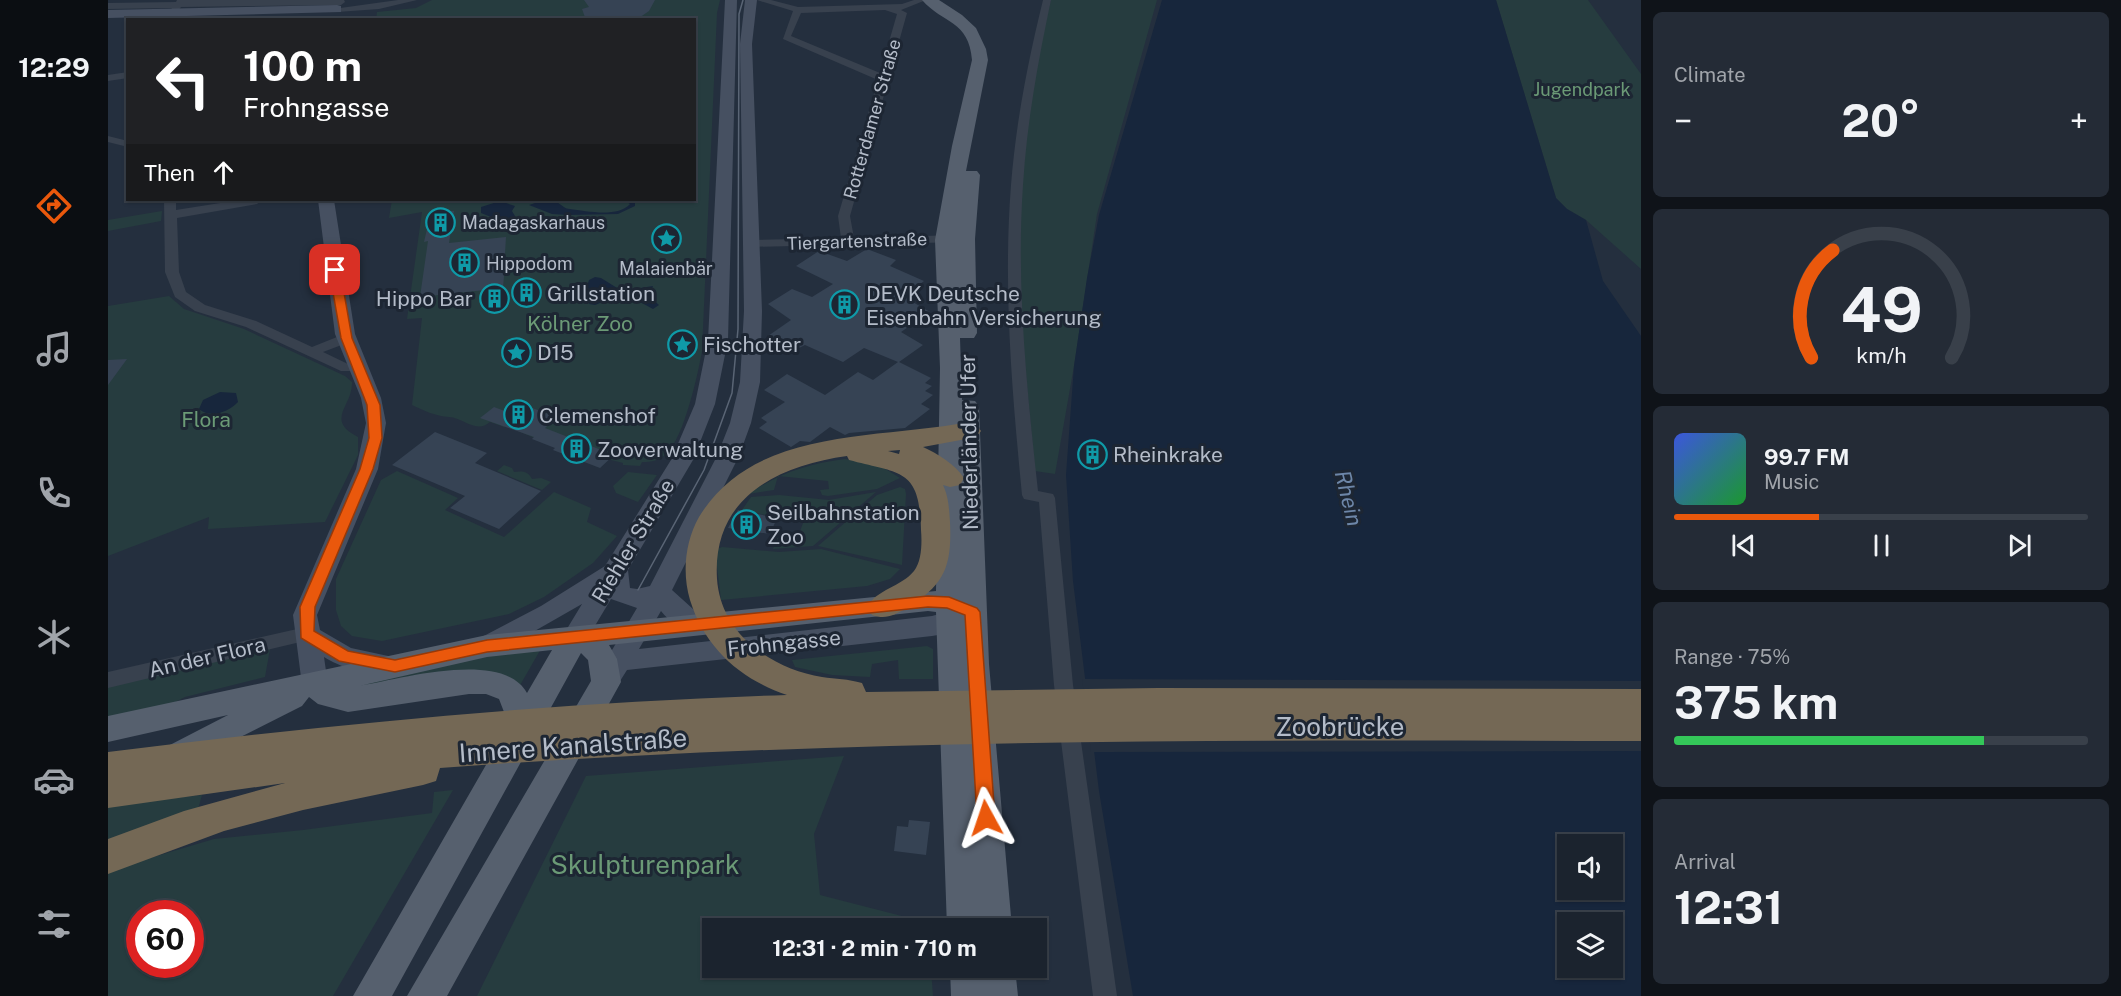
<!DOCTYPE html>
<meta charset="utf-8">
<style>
:root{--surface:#1b232e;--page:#242b36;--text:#f1f3f6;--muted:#a0a4aa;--line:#39404a;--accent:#ea580c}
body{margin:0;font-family:"Public Sans",sans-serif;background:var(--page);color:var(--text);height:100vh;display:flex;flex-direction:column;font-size:22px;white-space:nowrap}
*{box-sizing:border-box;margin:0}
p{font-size:20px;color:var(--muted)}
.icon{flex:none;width:33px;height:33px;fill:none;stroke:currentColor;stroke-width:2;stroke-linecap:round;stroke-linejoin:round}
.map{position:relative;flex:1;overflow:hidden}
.details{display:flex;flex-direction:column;gap:12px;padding:12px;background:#0f1319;width:480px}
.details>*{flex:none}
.banner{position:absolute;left:18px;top:18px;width:570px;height:183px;border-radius:0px;box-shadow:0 2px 4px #0004,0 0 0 2px var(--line);background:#202124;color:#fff;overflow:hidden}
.fabs{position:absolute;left:1449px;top:834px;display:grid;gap:12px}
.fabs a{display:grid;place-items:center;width:66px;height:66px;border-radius:0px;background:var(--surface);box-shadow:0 2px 4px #0004,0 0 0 2px var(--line);font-size:30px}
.speed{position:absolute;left:18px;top:900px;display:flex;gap:12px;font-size:30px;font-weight:700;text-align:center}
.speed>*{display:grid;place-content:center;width:78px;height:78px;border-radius:50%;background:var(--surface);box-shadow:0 2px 4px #0004,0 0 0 2px var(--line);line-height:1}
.speed .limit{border:9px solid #d22;background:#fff;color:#111}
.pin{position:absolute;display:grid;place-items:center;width:51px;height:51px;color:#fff;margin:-26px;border-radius:12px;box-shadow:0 3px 9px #0006}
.me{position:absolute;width:66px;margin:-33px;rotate:355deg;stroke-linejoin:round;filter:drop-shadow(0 0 4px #0008)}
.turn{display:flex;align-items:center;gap:21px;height:126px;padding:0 18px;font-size:27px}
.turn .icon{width:78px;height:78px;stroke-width:2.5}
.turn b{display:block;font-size:42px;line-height:51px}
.then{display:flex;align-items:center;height:57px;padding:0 18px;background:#0003;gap:12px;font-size:22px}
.big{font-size:45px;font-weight:700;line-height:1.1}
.details .card{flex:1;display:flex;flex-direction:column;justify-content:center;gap:9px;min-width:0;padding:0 21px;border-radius:9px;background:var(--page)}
.details .dial{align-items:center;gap:0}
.dial svg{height:156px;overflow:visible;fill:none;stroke:var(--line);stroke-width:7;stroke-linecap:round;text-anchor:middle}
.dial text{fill:var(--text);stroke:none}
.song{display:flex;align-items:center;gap:18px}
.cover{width:72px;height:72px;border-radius:9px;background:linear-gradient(135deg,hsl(230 70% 55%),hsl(130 70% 35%))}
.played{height:6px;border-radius:3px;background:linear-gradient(90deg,var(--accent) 35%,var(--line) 35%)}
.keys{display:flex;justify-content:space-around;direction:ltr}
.heat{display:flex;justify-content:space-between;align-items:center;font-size:33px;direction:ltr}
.charge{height:9px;border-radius:4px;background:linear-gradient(90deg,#34c759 75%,var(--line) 0)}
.trip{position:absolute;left:594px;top:918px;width:345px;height:60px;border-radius:0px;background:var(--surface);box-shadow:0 2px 4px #0004,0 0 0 2px var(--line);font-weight:700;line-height:60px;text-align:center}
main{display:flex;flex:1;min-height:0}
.tab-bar{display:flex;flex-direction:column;width:108px;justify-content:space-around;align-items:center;background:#0b0e12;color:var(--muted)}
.tab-bar .icon{width:42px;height:42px}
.tab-bar .active{color:var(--accent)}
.tab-bar b{font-size:27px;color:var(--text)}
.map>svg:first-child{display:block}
.green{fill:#263c3f;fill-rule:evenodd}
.water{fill:#17263c;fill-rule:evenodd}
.pier{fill:#242f3e}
.building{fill:#364354}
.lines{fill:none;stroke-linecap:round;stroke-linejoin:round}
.street{fill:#38414e;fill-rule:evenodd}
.secondary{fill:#465061;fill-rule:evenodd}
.primary{fill:#56606e;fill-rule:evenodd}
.highway{fill:#746855;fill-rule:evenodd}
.tram{stroke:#5a6575;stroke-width:1.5}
.route{fill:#ea580c;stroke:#983908;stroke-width:1.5}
.labels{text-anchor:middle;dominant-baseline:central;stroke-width:6;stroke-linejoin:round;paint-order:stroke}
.far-park-label{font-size:18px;fill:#6b9a76;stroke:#1d2633}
.far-street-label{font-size:18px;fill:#b4bcc9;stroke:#1d2633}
.far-poi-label{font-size:18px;fill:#b4bcc9;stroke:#1d2633;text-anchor:start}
.poi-label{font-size:21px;fill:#b4bcc9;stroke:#1d2633;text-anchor:start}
.park-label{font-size:21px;fill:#6b9a76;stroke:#1d2633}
.street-label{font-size:21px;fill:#b4bcc9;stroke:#1d2633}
.water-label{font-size:22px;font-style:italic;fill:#6d86a8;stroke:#1d2633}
.near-street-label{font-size:26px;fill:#b4bcc9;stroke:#1d2633}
.near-park-label{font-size:26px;fill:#6b9a76;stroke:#1d2633}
</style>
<main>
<nav class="tab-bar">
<b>12:29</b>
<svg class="icon active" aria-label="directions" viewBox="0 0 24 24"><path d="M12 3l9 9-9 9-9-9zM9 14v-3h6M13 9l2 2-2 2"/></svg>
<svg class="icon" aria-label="music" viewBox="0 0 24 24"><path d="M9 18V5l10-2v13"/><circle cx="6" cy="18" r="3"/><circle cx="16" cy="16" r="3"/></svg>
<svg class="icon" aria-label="phone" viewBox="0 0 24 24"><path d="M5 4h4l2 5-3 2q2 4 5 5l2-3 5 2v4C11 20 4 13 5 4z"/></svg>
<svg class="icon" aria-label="climate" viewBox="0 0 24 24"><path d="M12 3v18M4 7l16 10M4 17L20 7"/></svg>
<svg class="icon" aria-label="car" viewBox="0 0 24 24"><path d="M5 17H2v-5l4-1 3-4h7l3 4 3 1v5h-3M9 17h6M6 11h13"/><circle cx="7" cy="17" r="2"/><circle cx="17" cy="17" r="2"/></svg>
<svg class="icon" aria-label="filters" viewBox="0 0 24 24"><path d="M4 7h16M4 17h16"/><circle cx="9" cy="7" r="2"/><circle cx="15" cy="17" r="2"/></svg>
</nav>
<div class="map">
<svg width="1533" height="996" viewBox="0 0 1533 996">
<rect width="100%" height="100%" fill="#242f3e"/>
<path class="green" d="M 324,0 L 612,0 L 609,13 L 594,351 C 590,374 576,437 559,453 C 551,461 544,462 534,462 L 532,466 L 515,465 L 515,463 L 499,459 L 492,466 L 398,426 L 396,427 L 382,422 C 368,434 356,418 341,417 C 327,416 317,411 304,405 L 314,318 L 299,319 L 314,212 L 281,218 L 284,200 L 586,200 L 586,20 L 268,20 L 269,12 L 308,8 Z
M 943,0 L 1049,0 L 989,214 L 966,366 L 947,474 L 927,471 C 921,403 913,335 911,267 C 908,184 923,80 943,0 Z
M 1388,0 L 1480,0 L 1533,74 L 1533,269 L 1478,220 L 1459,209 L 1448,198 Z
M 54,211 L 53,221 L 0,231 L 0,220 Z
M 61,296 L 76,309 L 136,329 L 237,376 L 244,382 C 245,406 216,420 250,437 L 250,455 L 217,522 L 100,529 L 101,517 L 0,556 L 0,306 Z
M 737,459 L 771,465 L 792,478 L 769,489 L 720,496 L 714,495 L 712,490 L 721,489 L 720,481 L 670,476 L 666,490 L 640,494 C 672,473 699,464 737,459 Z
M 396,465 L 404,468 L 406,472 C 414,471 420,471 424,479 L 433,478 L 443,482 L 434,490 L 389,471 Z
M 289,471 L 350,498 L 337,510 L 396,537 L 446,492 L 483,508 L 479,522 L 509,536 L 485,563 L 436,597 L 401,614 L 274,641 L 244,636 L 233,626 L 228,610 L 228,579 L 273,480 Z
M 520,472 L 549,475 L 530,502 L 508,493 L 505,486 Z
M 792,487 L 797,489 L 798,494 L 794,565 L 710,546 L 769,495 Z
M 768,492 L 705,546 L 665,549 L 671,534 L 690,537 L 695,523 L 634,510 L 643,497 L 671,495 L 721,500 Z
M 614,547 L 671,552 L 713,549 L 792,569 L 782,579 L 759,586 L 613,600 L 607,550 Z
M 819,646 L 825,649 L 825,679 L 791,679 L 790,660 L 764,664 L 762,677 L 724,675 L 687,667 L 684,660 Z
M 434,647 L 411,687 L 256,693 L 247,686 L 285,673 Z
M 162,649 L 157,677 L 77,697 L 50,711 L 0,722 L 0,685 Z
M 736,756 L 706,834 L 712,895 L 821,923 L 821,928 L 604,928 L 604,968 L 823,968 L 825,996 L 369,996 L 478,776 Z
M 345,790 L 225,996 L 0,996 L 0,805 L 94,795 L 89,813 L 42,858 L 106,839 L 195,830 L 324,813 L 326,792 ZM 32,914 L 82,914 L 82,964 L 32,964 Z"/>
<path class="water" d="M 1054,0 L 1388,0 L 1448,198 L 1459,209 L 1478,220 L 1495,281 L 1533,336 L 1533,996 L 1025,996 L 991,791 L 965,581 L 958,475 L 966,366 L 979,278 L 991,215 ZM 1460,844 L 1504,844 L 1504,890 L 1460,890 ZM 1460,922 L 1504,922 L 1504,968 L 1460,968 Z
M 436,200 C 453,199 452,208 462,209 C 478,211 510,218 522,204 L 516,200 L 524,200 L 527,203 L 527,206 L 510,214 L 459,215 L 444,214 L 421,205 Z
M 392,201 L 407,206 L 404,211 L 407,216 L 404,220 L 385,222 L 383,217 L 373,213 L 373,207 Z
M 487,277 L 493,278 L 514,291 L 545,286 L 541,296 L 551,305 L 545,309 L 532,302 L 500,300 L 487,305 L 481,304 L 485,297 L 479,286 L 481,280 Z
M 112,392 L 128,393 L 130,402 C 120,412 103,419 91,409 L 95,400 Z"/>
<path class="pier" d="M 974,679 L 1533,681 L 1533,751 L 983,752 Z"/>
<path class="building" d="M 476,0 L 547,0 L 541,11 L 528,20 L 478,20 L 474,9 L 481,7 Z
M 346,211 L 341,243 L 398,237 L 396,269 L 401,269 L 396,276 L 395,288 L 312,297 L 320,241 L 316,242 L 323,212 Z
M 759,249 L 788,260 L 782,266 L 816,281 L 796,297 L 822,312 L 793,332 L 815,345 L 791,362 L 823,378 L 817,383 L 824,386 L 817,391 L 825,395 L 813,404 L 822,409 L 797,428 L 741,433 L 737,435 L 722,427 L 702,442 L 692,441 L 683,447 L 651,428 L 659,422 L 653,418 L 677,402 L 656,390 L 679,374 L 717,395 L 750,372 L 765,380 L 790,362 L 756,348 L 735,362 L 697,345 L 687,350 L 660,336 L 683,320 L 660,304 L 684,289 L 704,297 L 725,284 L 688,266 L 711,251 L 739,261 Z
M 19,359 L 0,385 L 0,360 Z
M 416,405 L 449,417 L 437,428 L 506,455 L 492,468 L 445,450 L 447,448 L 424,439 L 426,437 L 372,418 L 386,407 L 405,414 Z
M 327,432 L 379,453 L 367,463 L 433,491 L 391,529 L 342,508 L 357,496 L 284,465 Z
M 630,510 L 669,518 L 662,534 L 620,528 Z
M 801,820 L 822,822 L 818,855 L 786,851 L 789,826 L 800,827 Z"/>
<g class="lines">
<path class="street" d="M 69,0 L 236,0 L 237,2 L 233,5 L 73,7 L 64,20 L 55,20 L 64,8 L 0,9 L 0,3 L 68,2 Z
M 290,0 L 309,0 L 271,9 L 229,12 L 225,9 Z
M 649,0 L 663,0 L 690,7 L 794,4 L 806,0 L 818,0 L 793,10 L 799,13 L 742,216 L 746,238 L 850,235 L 854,236 L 854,242 L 638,247 L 636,244 L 642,240 L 733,238 L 730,216 L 770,80 L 675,39 L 685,11 ZM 777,10 L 789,14 L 772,73 L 683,36 L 693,13 Z
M 935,0 L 943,0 C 930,61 919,122 915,185 C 908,287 919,389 930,491 L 945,494 L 947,498 L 965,685 L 1009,996 L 985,996 L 946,685 L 931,502 L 916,499 L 914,495 C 904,392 895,288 903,185 C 908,122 920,61 935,0 Z
M 20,72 L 20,78 L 0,81 L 0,75 Z
M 0,136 L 20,141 L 20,147 L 0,142 Z
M 56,200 L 68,200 L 68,210 L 131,200 L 155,200 L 149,204 L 69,218 L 71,272 L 78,292 L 97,305 L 148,321 L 204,347 L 234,335 L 244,335 L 244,341 L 215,352 L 240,364 L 255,365 L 257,368 L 255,371 L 233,371 L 138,327 L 87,311 L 67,297 L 57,272 Z
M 198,627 L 205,629 L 207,634 L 205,639 L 0,688 L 0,672 Z"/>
<path class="secondary" d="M 617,0 L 629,0 L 620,340 L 607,404 L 585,460 L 520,570 L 522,588 L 529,589 L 542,586 L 609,456 L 622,423 L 632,382 L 636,311 L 632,44 L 637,0 L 649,0 L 644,44 L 654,311 L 652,382 L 643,423 L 631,456 L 564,590 L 595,618 L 599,625 L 595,632 C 578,637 563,623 553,611 L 531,649 L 824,616 L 856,607 L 865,609 L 868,616 C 860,631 840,633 824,636 L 519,670 L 507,689 L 498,693 L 489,689 L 485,682 L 529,608 L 503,599 L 476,644 L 467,647 L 458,644 L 454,637 L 474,604 L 388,653 L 379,656 L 370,653 L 366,646 L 370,639 L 433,606 L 497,566 L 563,460 L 587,404 L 600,340 Z
M 229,5 L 233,6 L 233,12 L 0,18 L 0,10 Z
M 210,200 L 226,200 L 247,334 L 273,398 L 278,423 L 270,469 L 209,615 L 212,630 L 243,648 L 294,659 L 298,666 L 294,673 C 272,680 235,669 216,657 L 220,685 L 216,692 L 207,696 L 198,692 L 194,685 L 185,615 L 248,469 L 258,423 L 253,398 L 227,334 Z"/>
<path class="primary" d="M 814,0 L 831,0 L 854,15 L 868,28 L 878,49 L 880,60 L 858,171 L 869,171 L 872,175 L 867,239 L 869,333 L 866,338 L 852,338 L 854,400 L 867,401 L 871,406 L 881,664 L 904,928 L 839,928 L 828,612 L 820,611 L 501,645 L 509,659 L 513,682 L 339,996 L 299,996 L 483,681 L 480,660 L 473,653 L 284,996 L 245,996 L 401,725 L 391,699 L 378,694 L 361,694 L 240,712 L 210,704 L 201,697 L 194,706 L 69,769 L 58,765 L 53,756 L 58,747 L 120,715 L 0,742 L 0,716 L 379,635 L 828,591 L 832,368 L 827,240 L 844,146 L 864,60 C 861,20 835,24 814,0 ZM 444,650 L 419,693 C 395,649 292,679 251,686 L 379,657 Z
M 842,968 L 907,968 L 910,996 L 843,996 Z"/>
<path class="highway" d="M 860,422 L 869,425 L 873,431 L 869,437 L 815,447 C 830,454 847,464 856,478 L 852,485 L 842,487 L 835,485 C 841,498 841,509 842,522 C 844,566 837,585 799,608 C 786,615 778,620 764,615 L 759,607 C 769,589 793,587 806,571 C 814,561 814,542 813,530 C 812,468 793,474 741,460 L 739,456 C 668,466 604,498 609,579 C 611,607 625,631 647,648 C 666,663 690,673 714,677 C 728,679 740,679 754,683 L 758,692 L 1050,688 L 1533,689 L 1533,741 C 1132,740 732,738 332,768 L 328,781 L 315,785 L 195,810 L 116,831 L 0,874 L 0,839 L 76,811 L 177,783 L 0,808 L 0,752 C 225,724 452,702 679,695 C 632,679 597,648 582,600 C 574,573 577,542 591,517 C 646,426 770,440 860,422 ZM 792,450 L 791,454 L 780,451 Z"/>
<path class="tram" d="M 530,590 L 596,470 L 624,393 L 630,329 L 631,14 L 635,0"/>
</g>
<path class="route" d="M 227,267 L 232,270 L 244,338 L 272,405 L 274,438 L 265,469 L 207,607 L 206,631 L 240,651 L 287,660 L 379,640 L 820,596 L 841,597 L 869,608 L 872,612 L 887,818 L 884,824 L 878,826 L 871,824 L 869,818 L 857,615 L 839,608 L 820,607 L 379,652 L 287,672 L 231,661 L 193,638 L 192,607 L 252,469 L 261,438 L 259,405 L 233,338 L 221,270 Z"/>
<defs>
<symbol id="building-ring" viewBox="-11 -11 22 22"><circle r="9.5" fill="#1d2633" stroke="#0f9aa8" stroke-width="1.5"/><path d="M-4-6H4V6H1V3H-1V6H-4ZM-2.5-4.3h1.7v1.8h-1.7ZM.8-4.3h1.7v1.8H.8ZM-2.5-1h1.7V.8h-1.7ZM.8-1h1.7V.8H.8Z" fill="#0f9aa8"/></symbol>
<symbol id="sight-ring" viewBox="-11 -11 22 22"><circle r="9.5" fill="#1d2633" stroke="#0f9aa8" stroke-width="1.5"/><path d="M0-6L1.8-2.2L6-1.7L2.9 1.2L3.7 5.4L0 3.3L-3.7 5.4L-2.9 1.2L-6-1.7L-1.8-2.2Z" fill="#0f9aa8"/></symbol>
</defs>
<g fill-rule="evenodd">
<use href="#building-ring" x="316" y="206" width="33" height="33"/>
<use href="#sight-ring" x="542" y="222" width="33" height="33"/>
<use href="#building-ring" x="340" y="246" width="33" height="33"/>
<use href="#building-ring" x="402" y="276" width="33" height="33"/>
<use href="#building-ring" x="370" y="282" width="33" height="33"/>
<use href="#building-ring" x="720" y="288" width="33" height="33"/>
<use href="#sight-ring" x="558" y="328" width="33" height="33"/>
<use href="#sight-ring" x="392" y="336" width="33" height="33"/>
<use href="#building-ring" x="394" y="398" width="33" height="33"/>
<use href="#building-ring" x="452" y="432" width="33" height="33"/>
<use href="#building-ring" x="968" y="438" width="33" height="33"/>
<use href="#building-ring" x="622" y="508" width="33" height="33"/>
</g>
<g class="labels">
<g class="far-park-label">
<text x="1474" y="89">Jugendpark</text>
</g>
<g class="far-street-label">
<text transform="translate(764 119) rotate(-74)">Rotterdamer Straße</text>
<text transform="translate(749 241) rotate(-2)">Tiergartenstraße</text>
</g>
<g class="far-poi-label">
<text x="354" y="222">Madagaskarhaus</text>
<text x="378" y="263">Hippodom</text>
<text x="558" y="268" text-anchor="middle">Malaienbär</text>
</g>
<g class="poi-label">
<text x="439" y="293">Grillstation</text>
<text x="758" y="293">DEVK Deutsche<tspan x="758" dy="24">Eisenbahn Versicherung</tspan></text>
<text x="365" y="298" text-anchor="end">Hippo Bar</text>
<text x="595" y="344">Fischotter</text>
<text x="429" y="352">D15</text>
<text x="431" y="415">Clemenshof</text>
<text x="489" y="449">Zooverwaltung</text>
<text x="1005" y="454">Rheinkrake</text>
<text x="659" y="512">Seilbahnstation<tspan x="659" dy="24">Zoo</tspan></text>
</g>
<g class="park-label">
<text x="472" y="323">Kölner Zoo</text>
<text x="98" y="419">Flora</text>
</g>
<g class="street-label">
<text transform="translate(861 442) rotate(-91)">Niederländer Ufer</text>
<text transform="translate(525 541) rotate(-59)">Riehler Straße</text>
<text transform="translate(676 643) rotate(-6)">Frohngasse</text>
<text transform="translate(99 657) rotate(-13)">An der Flora</text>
</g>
<g class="water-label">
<text transform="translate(1241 498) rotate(76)">Rhein</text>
</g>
<g class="near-street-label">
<text x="1232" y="726">Zoobrücke</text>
<text transform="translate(465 745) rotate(-4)">Innere Kanalstraße</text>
</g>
<g class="near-park-label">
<text x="537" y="864">Skulpturenpark</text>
</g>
</g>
</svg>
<div class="fabs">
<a><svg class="icon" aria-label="sound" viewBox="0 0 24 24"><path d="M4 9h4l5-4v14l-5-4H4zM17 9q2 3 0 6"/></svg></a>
<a><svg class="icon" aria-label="layers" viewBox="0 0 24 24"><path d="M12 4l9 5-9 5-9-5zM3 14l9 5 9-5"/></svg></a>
</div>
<div class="speed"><div class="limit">60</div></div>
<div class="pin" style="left:227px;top:270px;background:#d93025"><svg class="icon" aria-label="arrive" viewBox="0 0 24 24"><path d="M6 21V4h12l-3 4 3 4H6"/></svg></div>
<svg class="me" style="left:878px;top:818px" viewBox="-20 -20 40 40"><path d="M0-17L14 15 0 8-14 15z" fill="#ea580c" stroke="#fff" stroke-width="4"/></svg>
<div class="trip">12:31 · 2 min · 710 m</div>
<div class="banner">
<div class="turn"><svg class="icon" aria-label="left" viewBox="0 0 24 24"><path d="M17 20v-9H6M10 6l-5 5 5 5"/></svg><div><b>100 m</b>Frohngasse</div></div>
<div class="then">Then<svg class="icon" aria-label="ahead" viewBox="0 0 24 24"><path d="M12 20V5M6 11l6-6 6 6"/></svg></div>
</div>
</div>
<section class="details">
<div class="card"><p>Climate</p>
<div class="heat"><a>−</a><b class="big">20°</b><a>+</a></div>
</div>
<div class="card dial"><svg viewBox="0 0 100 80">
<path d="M14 69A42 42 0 1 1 86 69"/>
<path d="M14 69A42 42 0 0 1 25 14" stroke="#ea580c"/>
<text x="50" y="56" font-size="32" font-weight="700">49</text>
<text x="50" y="72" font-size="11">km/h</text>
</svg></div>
<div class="card">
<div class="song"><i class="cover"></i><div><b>99.7 FM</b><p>Music</p></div></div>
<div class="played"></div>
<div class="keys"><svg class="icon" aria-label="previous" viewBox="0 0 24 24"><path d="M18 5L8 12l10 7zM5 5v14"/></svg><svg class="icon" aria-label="pause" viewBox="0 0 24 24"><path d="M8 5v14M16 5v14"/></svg><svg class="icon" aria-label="next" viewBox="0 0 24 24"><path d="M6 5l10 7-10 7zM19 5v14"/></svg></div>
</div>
<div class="card"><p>Range · 75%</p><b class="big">375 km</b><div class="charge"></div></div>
<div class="card"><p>Arrival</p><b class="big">12:31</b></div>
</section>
</main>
